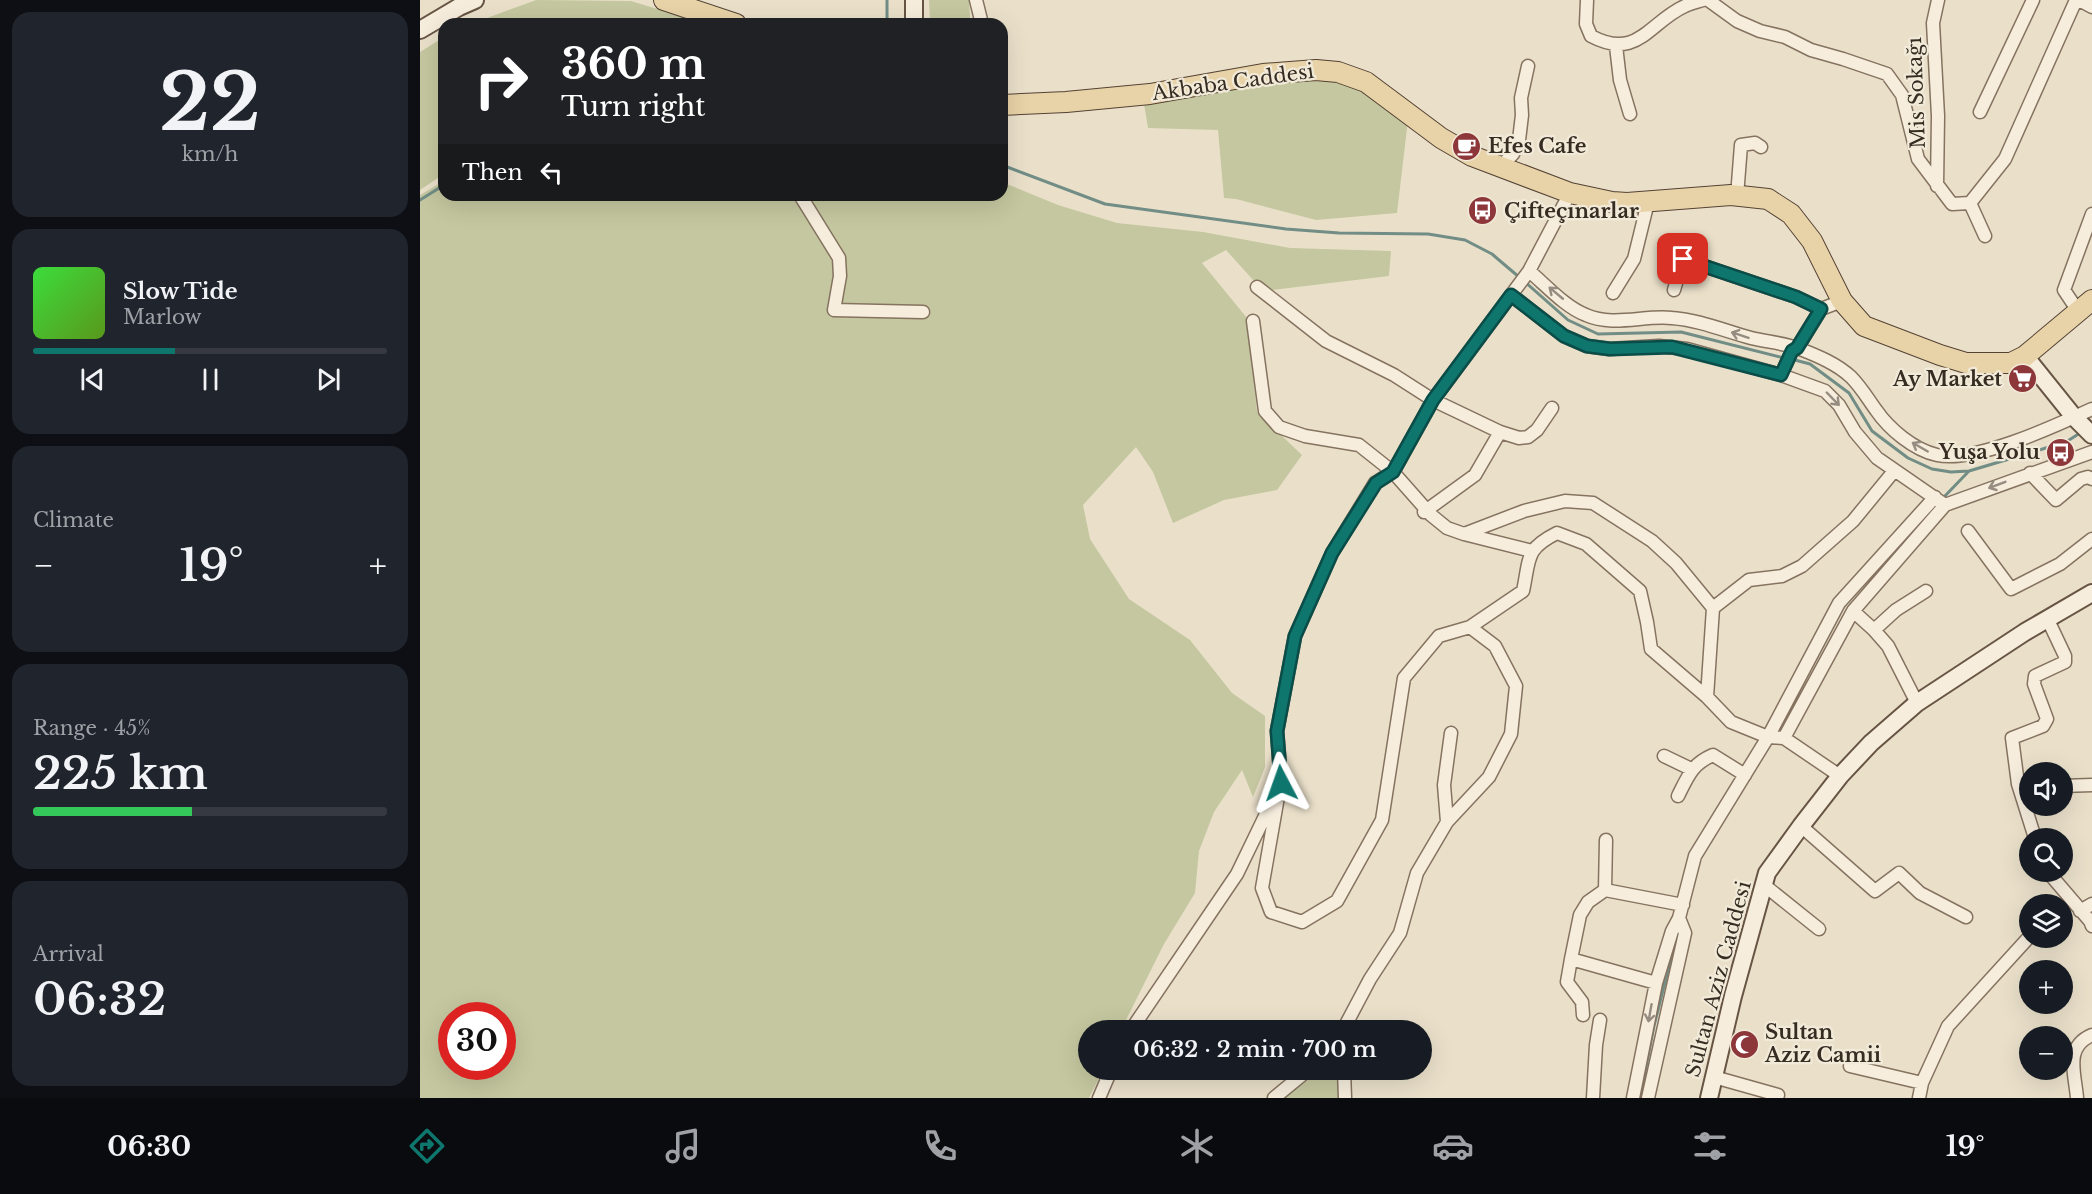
<!DOCTYPE html>
<meta charset="utf-8">
<style>
:root{--surface:#171b24;--page:#20242c;--text:#f1f3f6;--muted:#9ea1a6;--line:#363941;--accent:#0f766e}
body{margin:0;font-family:"Libre Baskerville",serif;background:var(--page);color:var(--text);height:100vh;display:flex;flex-direction:column;font-size:22px;white-space:nowrap}
*{box-sizing:border-box;margin:0}
p{font-size:20px;color:var(--muted)}
.icon{flex:none;width:33px;height:33px;fill:none;stroke:currentColor;stroke-width:2;stroke-linecap:round;stroke-linejoin:round}
.map{position:relative;flex:1;overflow:hidden}
.panel{display:flex;flex-direction:column;gap:12px;padding:12px;background:#0d0f14;width:420px}
.panel>*{flex:none}
.guide{position:absolute;left:18px;top:18px;width:570px;height:183px;border-radius:18px;box-shadow:0 6px 24px #0002;background:#202124;color:#fff;overflow:hidden}
.buttons{position:absolute;left:1599px;top:762px;display:grid;gap:12px}
.buttons a{display:grid;place-items:center;width:54px;height:54px;border-radius:50%;background:var(--surface);box-shadow:0 6px 24px #0002;font-size:30px}
.speed{position:absolute;left:18px;top:1002px;display:flex;gap:12px;font-size:30px;font-weight:700;text-align:center}
.speed>*{display:grid;place-content:center;width:78px;height:78px;border-radius:50%;background:var(--surface);box-shadow:0 6px 24px #0002;line-height:1}
.speed .limit{border:9px solid #d22;background:#fff;color:#111}
.pin{position:absolute;display:grid;place-items:center;width:51px;height:51px;color:#fff;margin:-26px;border-radius:12px;box-shadow:0 3px 9px #0006}
.me{position:absolute;width:66px;margin:-33px;rotate:356deg;stroke-linejoin:round;filter:drop-shadow(0 0 4px #0008)}
.turn{display:flex;align-items:center;gap:21px;height:126px;padding:0 24px;font-size:27px}
.turn .icon{width:78px;height:78px;stroke-width:2.5}
.turn b{display:block;font-size:42px;line-height:51px}
.then{display:flex;align-items:center;height:57px;padding:0 24px;background:#0003;gap:12px;font-size:22px}
.big{font-size:45px;font-weight:600;line-height:1.1}
.panel .tile{flex:1;display:flex;flex-direction:column;justify-content:center;gap:9px;min-width:0;padding:0 21px;border-radius:18px;background:var(--page)}
.panel .dial{align-items:center;gap:0}
.dial b{font-size:78px;line-height:1}
.song{display:flex;align-items:center;gap:18px}
.cover{width:72px;height:72px;border-radius:9px;background:linear-gradient(135deg,hsl(120 70% 55%),hsl(90 70% 35%))}
.played{height:6px;border-radius:3px;background:linear-gradient(90deg,var(--accent) 40%,var(--line) 40%)}
.keys{display:flex;justify-content:space-around;direction:ltr}
.heat{display:flex;justify-content:space-between;align-items:center;font-size:33px;direction:ltr}
.charge{height:9px;border-radius:4px;background:linear-gradient(90deg,#34c759 45%,var(--line) 0)}
.trip{position:absolute;left:658px;top:1020px;width:354px;height:60px;border-radius:30px;background:var(--surface);box-shadow:0 6px 24px #0002;font-weight:600;line-height:60px;text-align:center}
.tab-bar{display:flex;height:96px;justify-content:space-around;align-items:center;background:#090b0e;color:var(--muted)}
.tab-bar .icon{width:42px;height:42px}
.tab-bar .selected{color:var(--accent)}
.tab-bar b{font-size:27px;color:var(--text)}
main{display:flex;flex:1;min-height:0}
.map>svg:first-child{display:block}
.green{fill:#c4c79f;fill-rule:evenodd}
.lines{fill:none;stroke-linecap:round;stroke-linejoin:round}
.stream{stroke:#718d85;stroke-width:3}
.street-casing{stroke:#857360;stroke-width:15}
.secondary-casing{stroke:#675443;stroke-width:20}
.primary-casing{stroke:#544234;stroke-width:22}
.street{stroke:#f6eddd;stroke-width:12}
.secondary{stroke:#f6eddd;stroke-width:16}
.primary{stroke:#e8d2a7;stroke-width:20}
.oneway{stroke:#968c80}
.route-casing{stroke:#0a4d48;stroke-width:15}
.route{stroke:#0f766e;stroke-width:10}
.labels{text-anchor:middle;dominant-baseline:central;stroke-width:4.5;stroke-linejoin:round;paint-order:stroke}
.street-label{font-size:20px;fill:#372c22;stroke:#f2ead9}
.poi-label{font-size:20px;font-weight:bold;fill:#372c22;stroke:#f2ead9;text-anchor:start}
</style>
<main>
<section class="panel">
<div class="tile dial"><b>22</b><p>km/h</p></div>
<div class="tile">
<div class="song"><i class="cover"></i><div><b>Slow Tide</b><p>Marlow</p></div></div>
<div class="played"></div>
<div class="keys"><svg class="icon" aria-label="previous" viewBox="0 0 24 24"><path d="M18 5L8 12l10 7zM5 5v14"/></svg><svg class="icon" aria-label="pause" viewBox="0 0 24 24"><path d="M8 5v14M16 5v14"/></svg><svg class="icon" aria-label="next" viewBox="0 0 24 24"><path d="M6 5l10 7-10 7zM19 5v14"/></svg></div>
</div>
<div class="tile"><p>Climate</p>
<div class="heat"><a>−</a><b class="big">19°</b><a>+</a></div>
</div>
<div class="tile"><p>Range · 45%</p><b class="big">225 km</b><div class="charge"></div></div>
<div class="tile"><p>Arrival</p><b class="big">06:32</b></div>
</section>
<div class="map">
<svg width="1672" height="1098" viewBox="0 0 1672 1098">
<rect width="100%" height="100%" fill="#eae0ca"/>
<path class="green" d="M 116,0 L 211,1 L 287,24 L 51,24 Z
M 509,0 L 549,0 L 550,18 L 510,20 Z
M 24,37 L 24,174 L 0,190 L 0,52 Z
M 903,74 L 939,84 L 988,120 L 977,213 L 896,220 L 816,199 L 804,198 L 798,130 L 728,128 L 724,104 L 818,84 Z
M 24,181 L 24,195 L 582,195 L 582,182 L 638,205 L 697,223 L 783,232 L 870,248 L 971,251 L 969,276 L 843,291 L 806,250 L 782,263 L 827,318 L 837,412 L 882,455 L 857,490 L 804,500 L 753,523 L 733,472 L 716,447 L 663,505 L 670,539 L 709,599 L 770,640 L 812,693 L 845,716 L 845,767 L 833,797 L 822,770 L 794,812 L 779,851 L 775,893 L 744,944 L 701,1030 L 669,1030 L 669,1070 L 683,1070 L 669,1098 L 0,1098 L 0,195 ZM 32,1016 L 82,1016 L 82,1066 L 32,1066 Z
M 901,1070 L 924,1070 L 926,1098 L 864,1098 Z"/>
<g class="lines">
<path class="stream" d="M 467,24 L 467,0
M 582,165 L 685,204 L 866,229 L 919,233 L 1008,234 L 1045,240 L 1072,254 L 1099,277
M 0,200 L 24,185
M 1104,281 L 1148,320 L 1178,334 L 1261,332 L 1364,358
M 1371,359 L 1390,364 L 1429,393 L 1452,431 L 1488,458 L 1512,469 L 1531,472 L 1549,471
M 1523,498 L 1549,471 L 1646,442 L 1660,433
M 1220,1098 L 1234,1026 L 1255,942"/>
<defs>
<path id="street" d="M 556,0 L 562,24
M 1167,0 L 1166,24 L 1171,36 C 1218,61 1229,22 1265,6 C 1271,3 1277,2 1283,0
M 1288,0 L 1317,21 L 1340,31 L 1365,37 L 1391,50 L 1423,59 L 1467,74 L 1482,95 L 1498,159 L 1532,204 L 1550,203 L 1585,159 L 1656,0
M 1659,0 L 1672,7
M 1196,46 L 1200,80 L 1210,114
M 1560,112 L 1613,0
M 1079,168 L 1093,154 L 1099,140 L 1102,115 L 1101,98 L 1108,66
M 1517,186 L 1518,116 L 1513,23 L 1518,0
M 380,195 L 419,258 L 420,276 L 414,310 L 503,312
M 1317,196 L 1321,145 L 1335,143 L 1341,147
M 1550,203 L 1565,236
M 1109,271 C 1126,285 1145,307 1166,315 C 1193,327 1224,315 1252,318 C 1279,320 1305,331 1331,338 C 1347,342 1364,343 1380,349 C 1398,356 1417,364 1431,377 C 1441,387 1448,399 1456,410 C 1469,429 1494,450 1517,455 C 1556,463 1635,426 1672,409
M 837,287 L 906,341 L 974,375 L 1013,400 L 1080,432 L 1099,438 L 1108,437 L 1117,430 L 1132,408
M 1254,290 L 1263,259 L 1376,297 L 1401,309
M 1193,293 L 1214,259 L 1228,202
M 1091,295 L 1144,336 L 1167,346 L 1189,349 L 1239,346 L 1267,349 L 1361,375 L 1405,391 L 1419,405 L 1435,432 L 1457,458 L 1525,505
M 1658,311 L 1644,290 L 1672,214
M 833,321 L 845,411 L 859,427 L 885,436 L 939,445 L 973,472 L 1011,515 L 1027,528 L 1044,534 L 1112,551
M 1361,375 L 1372,351 L 1377,348 L 1401,309 L 1422,301
M 1610,473 L 1636,500 L 1661,479 L 1668,477 L 1672,479
M 1004,512 L 1055,475 L 1080,432
M 1548,531 L 1591,589 L 1640,564 L 1672,539
M 1044,534 L 1104,511 L 1145,501 L 1173,503 L 1232,541 L 1256,563 L 1293,608
M 1433,611 L 1454,630
M 1497,703 L 1468,646 L 1454,630 L 1476,610 L 1506,591
M 1364,738 L 1433,611 L 1525,505 L 1672,452
M 1244,756 L 1271,769
M 1420,776 L 1364,738 L 1348,737 L 1311,722 L 1287,697 L 1293,608 L 1329,580 L 1362,576 L 1382,566 L 1433,521 L 1474,471
M 1642,786 L 1672,785
M 1258,796 C 1268,776 1272,764 1293,755 L 1325,775
M 858,797 L 842,888 L 851,912 L 882,922 L 917,901 L 962,820 L 984,678 L 1019,636 L 1050,627 L 1103,591 C 1110,558 1105,549 1137,533 L 1166,544 L 1220,591 L 1227,622 L 1231,649 L 1287,697
M 1027,822 L 1024,785 L 1031,733
M 1381,826 L 1455,891 L 1479,873 L 1500,893 L 1546,917
M 1615,838 L 1598,784 L 1592,738 L 1623,726 L 1627,719 L 1614,684 L 1615,676 L 1645,662 L 1645,656 L 1628,620
M 1628,872 L 1670,921 L 1672,926
M 1344,885 L 1399,929
M 1185,890 L 1186,840
M 1660,911 L 1672,904
M 1151,959 L 1147,982 L 1162,1002 L 1163,1015
M 1236,983 L 1151,959 L 1160,915 L 1168,902 L 1185,890 L 1263,905
M 711,1030 L 817,874 L 861,783 L 857,731 L 875,636 L 912,553 L 955,483 L 973,472 L 1013,400 L 1109,271 L 1150,193
M 923,1030 L 950,979 L 980,933 L 997,873 L 1027,822 L 1069,777 L 1091,734 L 1096,686 L 1075,646 L 1050,627
M 1430,1066 L 1502,1083
M 924,1070 L 925,1098
M 1294,1077 L 1358,1095
M 679,1098 L 691,1070
M 854,1098 L 888,1070
M 1173,1098 L 1176,1045 L 1180,1020
M 1213,1098 L 1236,983 L 1252,931 L 1259,918 L 1275,856 L 1348,737 L 1419,603 L 1515,497
M 1228,1098 L 1265,933 L 1259,918
M 1499,1098 L 1502,1083 L 1528,1026 L 1610,936
M 1657,1098 C 1655,1073 1644,1047 1672,1035"/>
<path id="secondary" d="M 494,0 L 494,24
M 0,30 L 39,7 L 55,0
M 1605,356 L 1654,417 L 1672,435
M 1289,1098 L 1313,996 L 1347,873 L 1381,826 L 1420,776 L 1451,743 L 1497,703 L 1605,632 L 1672,593"/>
<path id="primary" d="M 244,0 L 316,24
M 582,105 L 646,102 L 730,94 L 843,74 L 896,70 L 918,72 L 946,82 L 1021,138 L 1052,156 L 1150,193 L 1192,202 L 1207,203 L 1311,195 L 1348,199 L 1371,214 L 1392,241 L 1422,301 L 1444,326 L 1520,355 L 1546,363 L 1591,363 L 1605,356 L 1672,300"/>
</defs>
<use href="#street" class="street-casing"/>
<use href="#secondary" class="secondary-casing"/>
<use href="#primary" class="primary-casing"/>
<use href="#street" class="street"/>
<use href="#secondary" class="secondary"/>
<use href="#primary" class="primary"/>
</g>
<defs><path id="oneway-shaft" d="M-6 0H5M1.5-3L5.5 0L1.5 3" fill="none" stroke-width="1.6" stroke-linecap="round" stroke-linejoin="round" transform="scale(1.5)"/></defs>
<g class="oneway">
<use href="#oneway-shaft" transform="translate(1136 293) rotate(-140)"/>
<use href="#oneway-shaft" transform="translate(1320 335) rotate(-162)"/>
<use href="#oneway-shaft" transform="translate(1413 399) rotate(46)"/>
<use href="#oneway-shaft" transform="translate(1500 447) rotate(-150)"/>
<use href="#oneway-shaft" transform="translate(1577 485) rotate(159)"/>
<use href="#oneway-shaft" transform="translate(1230 1013) rotate(100)"/>
</g>
<g class="lines">
<defs>
<path id="route" d="M 861,783 L 857,731 L 875,636 L 912,553 L 956,483 L 973,472 L 1013,400 L 1091,295 L 1144,336 L 1167,346 L 1190,349 L 1252,347 L 1361,375 L 1372,351 L 1377,348 L 1401,309 L 1376,297 L 1263,259"/>
</defs>
<use href="#route" class="route-casing"/>
<use href="#route" class="route"/>
</g>
<defs>
<symbol id="cafe-disc" viewBox="-11 -11 22 22"><circle r="9.5" fill="#8d373a" stroke="#f2ead9"/><path d="M-5.5-4.5H6V0H3Q3 3.5 0 3.5H-2.5Q-5.5 3.5-5.5 0ZM3-3.2v2h1.7v-2ZM-6 4.5H4V6H-6Z" fill="#fff"/></symbol>
<symbol id="bus-disc" viewBox="-11 -11 22 22"><circle r="9.5" fill="#8d373a" stroke="#f2ead9"/><path d="M-5-6H5V4H4V6H2V4H-2V6H-4V4H-5ZM-3.5-4V0h7V-4ZM-3.5 1.2v1.5H-2V1.2ZM2 1.2v1.5H3.5V1.2Z" fill="#fff"/></symbol>
<symbol id="supermarket-disc" viewBox="-11 -11 22 22"><circle r="9.5" fill="#8d373a" stroke="#f2ead9"/><path d="M-6-5.5h2.5l.6 2H6L4.5 2H-2.5L-4.4-4H-6ZM-1.5 3.2a1.3 1.3 0 1 0 .1 0ZM3 3.2a1.3 1.3 0 1 0 .1 0Z" fill="#fff"/></symbol>
<symbol id="mosque-disc" viewBox="-11 -11 22 22"><circle r="9.5" fill="#8d373a" stroke="#f2ead9"/><path d="M3.5-4.9A6 6 0 1 0 3.5 4.9A5 5 0 1 1 3.5-4.9Z" fill="#fff"/></symbol>
</defs>
<g fill-rule="evenodd">
<use href="#cafe-disc" x="1030" y="130" width="33" height="33"/>
<use href="#bus-disc" x="1046" y="194" width="33" height="33"/>
<use href="#supermarket-disc" x="1586" y="362" width="33" height="33"/>
<use href="#bus-disc" x="1624" y="436" width="33" height="33"/>
<use href="#mosque-disc" x="1308" y="1028" width="33" height="33"/>
</g>
<g class="labels">
<g class="street-label">
<text transform="translate(813 82) rotate(-8)">Akbaba Caddesi</text>
<text transform="translate(1496 93) rotate(-92)">Mis Sokağı</text>
<text transform="translate(1298 979) rotate(-75)">Sultan Aziz Caddesi</text>
</g>
<g class="poi-label">
<text x="1068" y="146">Efes Cafe</text>
<text x="1084" y="211">Çifteçınarlar</text>
<text x="1582" y="379" text-anchor="end">Ay Market</text>
<text x="1620" y="452" text-anchor="end">Yuşa Yolu</text>
<text x="1345" y="1032">Sultan<tspan x="1345" dy="23">Aziz Camii</tspan></text>
</g>
</g>
</svg>
<div class="buttons">
<a><svg class="icon" aria-label="sound" viewBox="0 0 24 24"><path d="M4 9h4l5-4v14l-5-4H4zM17 9q2 3 0 6"/></svg></a>
<a><svg class="icon" aria-label="search" viewBox="0 0 24 24"><circle cx="10" cy="10" r="6"/><path d="M15 15l6 6"/></svg></a>
<a><svg class="icon" aria-label="layers" viewBox="0 0 24 24"><path d="M12 4l9 5-9 5-9-5zM3 14l9 5 9-5"/></svg></a>
<a>+</a>
<a>−</a>
</div>
<div class="speed"><div class="limit">30</div></div>
<div class="pin" style="left:1263px;top:259px;background:#d93025"><svg class="icon" aria-label="arrive" viewBox="0 0 24 24"><path d="M6 21V4h12l-3 4 3 4H6"/></svg></div>
<svg class="me" style="left:861px;top:783px" viewBox="-20 -20 40 40"><path d="M0-17L14 15 0 8-14 15z" fill="#0f766e" stroke="#fff" stroke-width="4"/></svg>
<div class="trip">06:32 · 2 min · 700 m</div>
<div class="guide">
<div class="turn"><svg class="icon" aria-label="right" viewBox="0 0 24 24"><path d="M7 20v-9h11M14 6l5 5-5 5"/></svg><div><b>360 m</b>Turn right</div></div>
<div class="then">Then<svg class="icon" aria-label="left" viewBox="0 0 24 24"><path d="M17 20v-9H6M10 6l-5 5 5 5"/></svg></div>
</div>
</div>
</main>
<nav class="tab-bar">
<b>06:30</b>
<svg class="icon selected" aria-label="directions" viewBox="0 0 24 24"><path d="M12 3l9 9-9 9-9-9zM9 14v-3h6M13 9l2 2-2 2"/></svg>
<svg class="icon" aria-label="music" viewBox="0 0 24 24"><path d="M9 18V5l10-2v13"/><circle cx="6" cy="18" r="3"/><circle cx="16" cy="16" r="3"/></svg>
<svg class="icon" aria-label="phone" viewBox="0 0 24 24"><path d="M5 4h4l2 5-3 2q2 4 5 5l2-3 5 2v4C11 20 4 13 5 4z"/></svg>
<svg class="icon" aria-label="climate" viewBox="0 0 24 24"><path d="M12 3v18M4 7l16 10M4 17L20 7"/></svg>
<svg class="icon" aria-label="car" viewBox="0 0 24 24"><path d="M5 17H2v-5l4-1 3-4h7l3 4 3 1v5h-3M9 17h6M6 11h13"/><circle cx="7" cy="17" r="2"/><circle cx="17" cy="17" r="2"/></svg>
<svg class="icon" aria-label="filters" viewBox="0 0 24 24"><path d="M4 7h16M4 17h16"/><circle cx="9" cy="7" r="2"/><circle cx="15" cy="17" r="2"/></svg>
<b>19°</b>
</nav>
